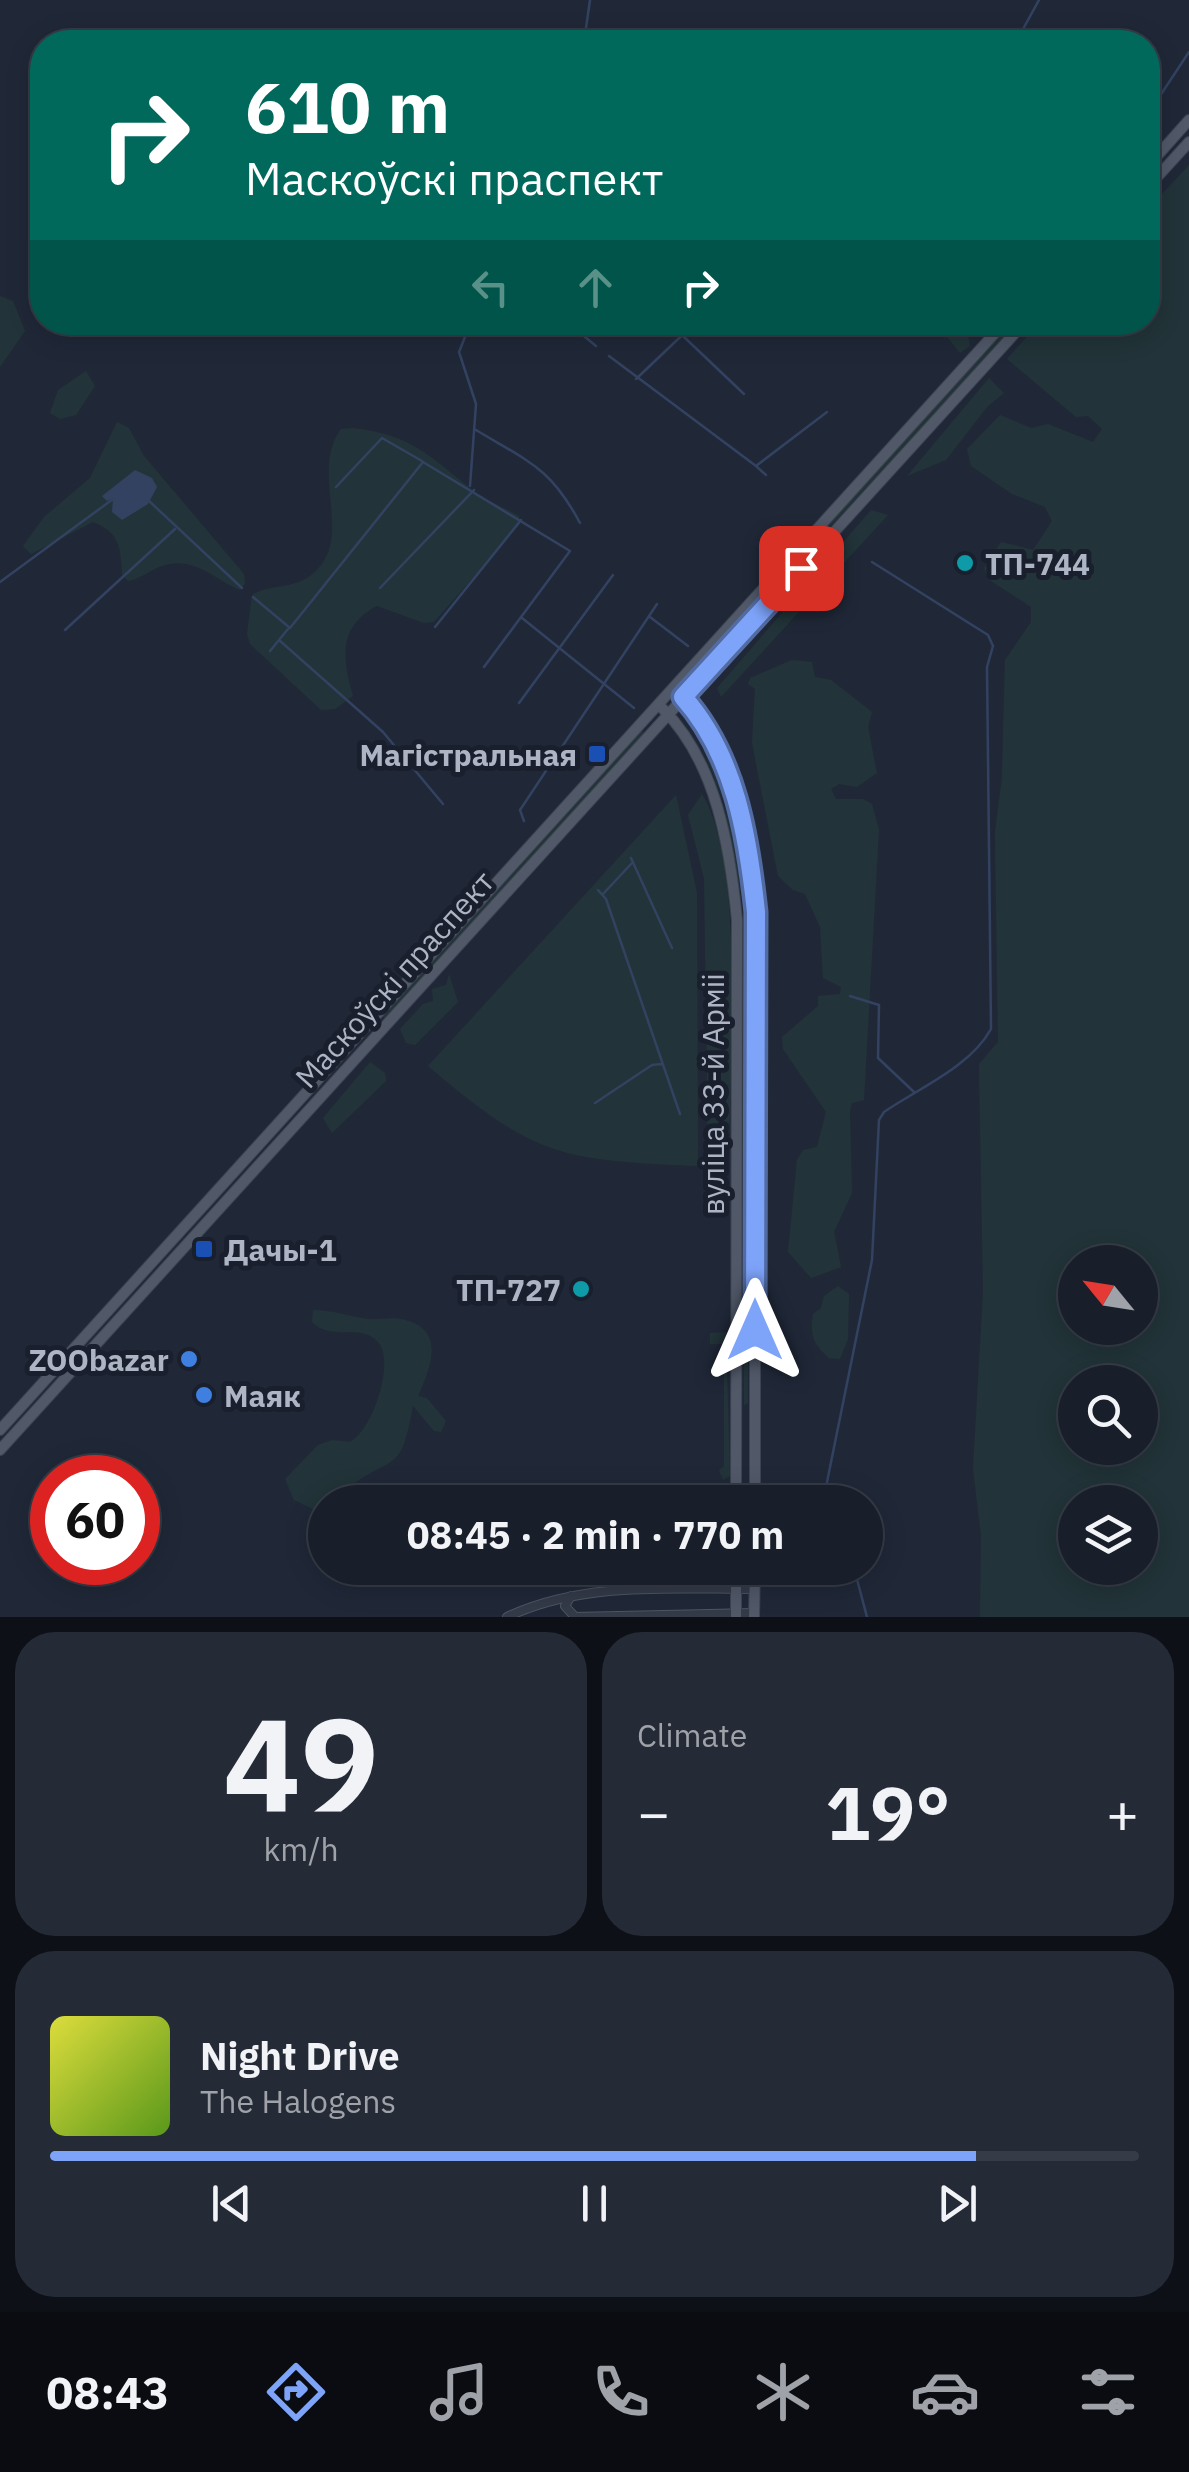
<!DOCTYPE html>
<meta charset="utf-8">
<style>
:root{--surface:#181e2a;--page:#252b36;--text:#f1f3f6;--muted:#9fa2a8;--line:#363c47;--accent:#7ea4fa}
body{margin:0;font-family:"IBM Plex Sans",sans-serif;background:var(--page);color:var(--text);height:100vh;display:flex;flex-direction:column;font-size:38px;white-space:nowrap}
*{box-sizing:border-box;margin:0}
p{font-size:32px;color:var(--muted)}
.icon{flex:none;width:55px;height:55px;fill:none;stroke:currentColor;stroke-width:2;stroke-linecap:round;stroke-linejoin:round}
.map{position:relative;height:1617px;overflow:hidden}
.sheet{display:flex;flex-direction:column;gap:15px;padding:15px;background:#0d1017;flex:1}
.sheet>*{flex:none}
.banner{position:absolute;left:30px;top:30px;width:1130px;height:305px;border-radius:40px;box-shadow:0 5px 25px #0003,0 0 0 2px var(--line);background:#00695c;color:#fff;overflow:hidden}
.needle{width:65px;rotate:300deg}
.controls{position:absolute;left:1058px;top:1245px;display:grid;gap:20px}
.controls a{display:grid;place-items:center;width:100px;height:100px;border-radius:50%;background:var(--surface);box-shadow:0 5px 25px #0003,0 0 0 2px var(--line);font-size:50px}
.speed{position:absolute;left:30px;top:1455px;display:flex;gap:20px;font-size:50px;font-weight:700;text-align:center}
.speed>*{display:grid;place-content:center;width:130px;height:130px;border-radius:50%;background:var(--surface);box-shadow:0 5px 25px #0003,0 0 0 2px var(--line);line-height:1}
.speed .limit{border:15px solid #d22;background:#fff;color:#111}
.pin{position:absolute;display:grid;place-items:center;width:85px;height:85px;color:#fff;margin:-42px;border-radius:20px;box-shadow:0 5px 15px #0006}
.me{position:absolute;width:110px;margin:-55px;rotate:0deg;stroke-linejoin:round;filter:drop-shadow(0 0 8px #0008)}
.turn{display:flex;align-items:center;gap:35px;height:210px;padding:0 50px;font-size:45px}
.turn .icon{width:130px;height:130px;stroke-width:2.5}
.turn b{display:block;font-size:70px;line-height:85px}
.lanes{display:flex;align-items:center;height:95px;padding:0 50px;background:#0003;justify-content:center;gap:50px;direction:ltr}
.lanes .off{opacity:.35}
.big{font-size:75px;font-weight:700;line-height:1.1}
.sheet .tile{flex:1;display:flex;flex-direction:column;justify-content:center;gap:15px;min-width:0;padding:0 35px;border-radius:40px;background:var(--page)}
.sheet .dial{align-items:center;gap:0}
.dial b{font-size:130px;line-height:1}
.song{display:flex;align-items:center;gap:30px}
.cover{width:120px;height:120px;border-radius:15px;background:linear-gradient(135deg,hsl(60 70% 55%),hsl(90 70% 35%))}
.played{height:10px;border-radius:5px;background:linear-gradient(90deg,var(--accent) 85%,var(--line) 85%)}
.keys{display:flex;justify-content:space-around;direction:ltr}
.heat{display:flex;justify-content:space-between;align-items:center;font-size:55px;direction:ltr}
.sheet .tiles{flex:1;display:grid;gap:15px;grid-template-columns:1fr 1fr}
.tile:last-child{grid-column:span 2}
.trip{position:absolute;left:308px;top:1485px;width:575px;height:100px;border-radius:50px;background:var(--surface);box-shadow:0 5px 25px #0003,0 0 0 2px var(--line);font-weight:700;line-height:100px;text-align:center}
.tab-bar{display:flex;height:160px;justify-content:space-around;align-items:center;background:#0a0c11;color:var(--muted)}
.tab-bar .icon{width:70px;height:70px}
.tab-bar .active{color:var(--accent)}
.tab-bar b{font-size:45px;color:var(--text)}
.map>svg:first-child{display:block}
.green{fill:#223439;fill-rule:evenodd}
.water{fill:#324260}
.lines{fill:none;stroke-linecap:round;stroke-linejoin:round}
.stream{stroke:#324260;stroke-width:2.5}
.tertiary-casing{stroke:#4e5563;stroke-width:10}
.primary-casing{stroke:#3d4352;stroke-width:12}
.tertiary{stroke:#333a48;stroke-width:8}
.primary{stroke:#515969;stroke-width:10}
.route-casing{stroke:#526ba2;stroke-width:25}
.route{stroke:#7ea4fa;stroke-width:18}
.culture-dot{fill:#0f9aa8;stroke:#191f2d;stroke-width:4}
.transit-dot{fill:#1a4fb4;stroke:#191f2d;stroke-width:4}
.shop-dot{fill:#3f7fe0;stroke:#191f2d;stroke-width:4}
.labels{text-anchor:middle;dominant-baseline:central;stroke-width:10;stroke-linejoin:round;paint-order:stroke}
.poi-label{font-size:30px;font-weight:bold;fill:#adb5c5;stroke:#191f2d;text-anchor:start}
.street-label{font-size:30px;fill:#adb5c5;stroke:#191f2d}
</style>
<div class="map">
<svg width="1189" height="1617" viewBox="0 0 1189 1617">
<rect width="100%" height="100%" fill="#202838"/>
<path class="green" d="M 1189,165 L 1189,1617 L 980,1617 L 981,1535 L 973,1469 L 983,1293 L 979,1064 L 998,1042 L 995,832 L 1002,778 L 1005,660 L 1031,622 L 1031,607 L 988,579 L 984,568 L 1001,542 L 1033,550 L 1052,521 L 1045,507 L 1012,494 L 971,466 L 967,449 L 1000,415 L 1031,428 L 1048,424 L 1093,442 L 1102,429 L 1088,416 L 1076,417 L 1007,359 L 1039,323 L 1148,322 L 1148,209 ZM 1075,1262 L 1140,1262 L 1140,1328 L 1075,1328 ZM 1075,1382 L 1140,1382 L 1140,1448 L 1075,1448 ZM 1075,1502 L 1140,1502 L 1140,1568 L 1075,1568 Z
M 0,296 L 13,301 L 25,331 L 0,367 Z
M 903,323 L 929,329 L 966,323 L 970,346 L 960,353 L 948,338 L 914,332 Z
M 1012,323 L 1018,323 L 697,671 L 695,669 Z
M 86,371 L 95,386 L 76,415 L 60,419 L 50,413 L 58,390 Z
M 989,378 L 1004,393 L 987,407 L 946,460 L 907,476 Z
M 117,422 L 129,428 L 144,456 L 244,574 L 245,584 L 240,590 C 215,580 196,557 165,565 C 152,568 142,579 128,581 L 122,575 C 121,549 120,532 93,522 L 31,554 L 23,546 L 44,517 L 90,478 Z
M 353,428 C 411,435 427,454 470,488 C 484,500 503,507 519,516 L 520,524 L 434,622 L 424,623 L 377,606 C 338,626 342,658 353,696 L 335,709 L 321,710 L 250,644 L 247,634 L 252,595 C 270,584 293,589 310,576 C 358,540 308,475 341,429 Z
M 871,510 L 888,515 L 721,697 L 717,688 Z
M 792,660 L 812,662 L 815,677 L 831,680 L 872,712 L 868,727 L 877,773 L 857,787 L 839,784 L 831,789 L 836,799 L 863,799 L 872,804 L 879,830 L 864,1100 L 852,1103 L 850,1110 L 852,1193 L 834,1232 L 841,1267 L 811,1278 L 788,1252 L 797,1160 L 803,1150 L 817,1147 L 826,1112 L 783,1049 L 782,1037 L 818,1006 L 818,996 L 840,994 L 841,987 L 823,978 L 820,927 L 805,894 L 793,890 L 778,876 L 752,743 L 755,689 L 748,684 L 750,678 Z
M 641,730 L 645,734 L 386,1020 L 382,1016 Z
M 703,730 L 729,799 L 749,902 L 749,1151 L 742,1151 L 743,902 L 724,802 L 697,733 Z
M 702,794 C 745,864 730,1062 729,1148 L 708,1148 L 704,878 L 688,815 Z
M 676,795 L 697,893 L 698,1166 C 560,1160 535,1157 428,1066 Z
M 449,974 L 458,1002 L 415,1045 L 406,1043 L 400,1029 L 423,1004 L 433,1001 L 432,989 L 446,985 Z
M 370,1062 L 385,1073 L 386,1081 L 332,1133 L 323,1118 Z
M 743,1212 L 749,1212 L 748,1403 L 744,1405 Z
M 838,1286 L 849,1294 L 848,1339 L 840,1359 L 829,1358 C 813,1344 810,1336 813,1314 L 821,1308 L 824,1296 Z
M 313,1310 C 333,1310 350,1317 369,1319 C 380,1320 391,1317 401,1319 C 447,1328 431,1367 418,1396 L 427,1398 L 446,1421 L 441,1432 L 434,1431 L 413,1406 C 400,1476 396,1452 348,1488 L 346,1502 L 325,1502 L 325,1515 L 294,1500 L 285,1479 L 318,1445 L 332,1440 L 350,1442 C 372,1431 396,1362 378,1342 C 360,1322 331,1342 312,1322 Z
M 726,1332 L 730,1476 L 723,1480 L 719,1470 L 724,1466 L 724,1344 L 710,1344 L 710,1333 Z"/>
<path class="water" d="M 135,470 L 152,478 L 157,487 L 148,504 L 122,520 L 112,512 L 113,498 L 107,501 L 102,496 Z"/>
<g class="lines">
<path class="stream" d="M 584,42 L 590,0
M 1016,42 L 1039,0
M 1148,114 L 1189,52
M 567,322 L 596,346
M 683,336 L 744,394
M 609,356 L 756,466 L 827,412
M 636,379 L 696,322
M 476,430 C 529,462 550,467 580,523
M 756,466 L 766,475
M 470,486 L 476,404 L 459,352 L 471,322
M 336,487 L 382,438 L 422,461
M 148,500 L 242,588
M 0,582 L 113,499
M 380,588 L 474,490
M 253,597 L 290,628 L 423,462 L 570,551 L 484,667
M 650,617 L 688,646
M 522,618 L 634,708
M 435,627 L 521,520
M 65,630 L 175,529
M 279,640 L 383,732 L 443,804
M 270,651 L 288,629
M 519,703 L 613,575
M 524,821 L 520,810 L 657,604
M 631,858 L 672,948
M 598,890 L 606,899 L 680,1114
M 603,894 L 632,863
M 850,996 L 879,1005 L 878,1058 L 914,1092
M 595,1103 L 652,1065 L 662,1064
M 827,1482 L 872,1260 L 879,1120 L 884,1112 C 919,1088 970,1067 991,1029 L 987,667 L 993,646 L 988,635 L 872,562
M 830,1494 L 833,1502
M 854,1568 L 867,1617"/>
<defs>
<path id="tertiary" d="M 571,1596 L 565,1606 L 575,1617
M 507,1617 C 583,1581 672,1589 755,1589
M 574,1617 L 754,1613"/>
<path id="primary" d="M 1148,166 L 1189,120
M 1148,187 L 1189,142
M 682,696 C 735,753 748,836 755,912 L 755,1502
M 663,709 C 716,762 730,847 737,920 L 736,1502
M 0,1430 L 1005,322
M 0,1450 L 1025,322
M 736,1568 L 736,1617
M 754,1617 L 755,1568"/>
</defs>
<use href="#tertiary" class="tertiary-casing"/>
<use href="#primary" class="primary-casing"/>
<use href="#tertiary" class="tertiary"/>
<use href="#primary" class="primary"/>
</g>
<g class="lines">
<defs>
<path id="route" d="M 755,1330 L 756,912 C 748,836 735,755 683,697 L 801,568"/>
</defs>
<use href="#route" class="route-casing"/>
<use href="#route" class="route"/>
</g>
<g class="culture-dot">
<circle cx="965" cy="563" r="10"/>
<circle cx="581" cy="1289" r="10"/>
</g>
<g class="transit-dot">
<rect x="587" y="744" width="20" height="20" rx="5"/>
<rect x="194" y="1239" width="20" height="20" rx="5"/>
</g>
<g class="shop-dot">
<circle cx="189" cy="1359" r="10"/>
<circle cx="204" cy="1395" r="10"/>
</g>
<g class="labels">
<g class="poi-label">
<text x="985" y="563">ТП-744</text>
<text x="577" y="754" text-anchor="end">Магістральная</text>
<text x="224" y="1249">Дачы-1</text>
<text x="561" y="1289" text-anchor="end">ТП-727</text>
<text x="169" y="1359" text-anchor="end">ZOObazar</text>
<text x="224" y="1395">Маяк</text>
</g>
<g class="street-label">
<text transform="translate(394 979) rotate(-48)">Маскоўскі праспект</text>
<text transform="translate(712 1094) rotate(-90)">вуліца 33-й Арміі</text>
</g>
</g>
</svg>
<div class="controls">
<a><svg class="needle" viewBox="-14 -14 28 28"><path d="M0-13l5 13h-10z" fill="#e53935"/><path d="M0 13l5-13h-10z" fill="#9fa2a8"/></svg></a>
<a><svg class="icon" aria-label="search" viewBox="0 0 24 24"><circle cx="10" cy="10" r="6"/><path d="M15 15l6 6"/></svg></a>
<a><svg class="icon" aria-label="layers" viewBox="0 0 24 24"><path d="M12 4l9 5-9 5-9-5zM3 14l9 5 9-5"/></svg></a>
</div>
<div class="speed"><div class="limit">60</div></div>
<div class="pin" style="left:801px;top:568px;background:#d93025"><svg class="icon" aria-label="arrive" viewBox="0 0 24 24"><path d="M6 21V4h12l-3 4 3 4H6"/></svg></div>
<svg class="me" style="left:755px;top:1330px" viewBox="-20 -20 40 40"><path d="M0-17L14 15 0 8-14 15z" fill="#7ea4fa" stroke="#fff" stroke-width="4"/></svg>
<div class="trip">08:45 · 2 min · 770 m</div>
<div class="banner">
<div class="turn"><svg class="icon" aria-label="right" viewBox="0 0 24 24"><path d="M7 20v-9h11M14 6l5 5-5 5"/></svg><div><b>610 m</b>Маскоўскі праспект</div></div>
<div class="lanes"><svg class="icon off" aria-label="left" viewBox="0 0 24 24"><path d="M17 20v-9H6M10 6l-5 5 5 5"/></svg><svg class="icon off" aria-label="ahead" viewBox="0 0 24 24"><path d="M12 20V5M6 11l6-6 6 6"/></svg><svg class="icon" aria-label="right" viewBox="0 0 24 24"><path d="M7 20v-9h11M14 6l5 5-5 5"/></svg></div>
</div>
</div>
<section class="sheet">
<div class="tiles">
<div class="tile dial"><b>49</b><p>km/h</p></div>
<div class="tile"><p>Climate</p>
<div class="heat"><a>−</a><b class="big">19°</b><a>+</a></div>
</div>
<div class="tile">
<div class="song"><i class="cover"></i><div><b>Night Drive</b><p>The Halogens</p></div></div>
<div class="played"></div>
<div class="keys"><svg class="icon" aria-label="previous" viewBox="0 0 24 24"><path d="M18 5L8 12l10 7zM5 5v14"/></svg><svg class="icon" aria-label="pause" viewBox="0 0 24 24"><path d="M8 5v14M16 5v14"/></svg><svg class="icon" aria-label="next" viewBox="0 0 24 24"><path d="M6 5l10 7-10 7zM19 5v14"/></svg></div>
</div>
</div>
</section>
<nav class="tab-bar">
<b>08:43</b>
<svg class="icon active" aria-label="directions" viewBox="0 0 24 24"><path d="M12 3l9 9-9 9-9-9zM9 14v-3h6M13 9l2 2-2 2"/></svg>
<svg class="icon" aria-label="music" viewBox="0 0 24 24"><path d="M9 18V5l10-2v13"/><circle cx="6" cy="18" r="3"/><circle cx="16" cy="16" r="3"/></svg>
<svg class="icon" aria-label="phone" viewBox="0 0 24 24"><path d="M5 4h4l2 5-3 2q2 4 5 5l2-3 5 2v4C11 20 4 13 5 4z"/></svg>
<svg class="icon" aria-label="climate" viewBox="0 0 24 24"><path d="M12 3v18M4 7l16 10M4 17L20 7"/></svg>
<svg class="icon" aria-label="car" viewBox="0 0 24 24"><path d="M5 17H2v-5l4-1 3-4h7l3 4 3 1v5h-3M9 17h6M6 11h13"/><circle cx="7" cy="17" r="2"/><circle cx="17" cy="17" r="2"/></svg>
<svg class="icon" aria-label="filters" viewBox="0 0 24 24"><path d="M4 7h16M4 17h16"/><circle cx="9" cy="7" r="2"/><circle cx="15" cy="17" r="2"/></svg>
</nav>
